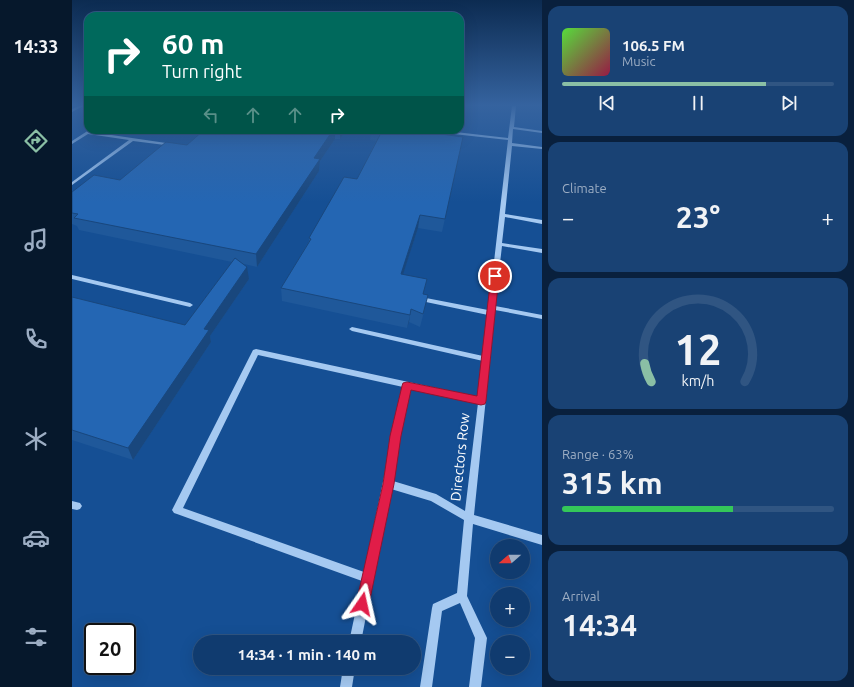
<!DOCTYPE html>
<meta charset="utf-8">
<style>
:root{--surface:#103b6f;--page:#194274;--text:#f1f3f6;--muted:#9cadc3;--line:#305582;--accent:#8abfa5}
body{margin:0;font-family:Ubuntu,sans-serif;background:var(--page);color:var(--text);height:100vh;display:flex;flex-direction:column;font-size:15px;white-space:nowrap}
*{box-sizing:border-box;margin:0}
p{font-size:13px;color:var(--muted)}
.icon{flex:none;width:22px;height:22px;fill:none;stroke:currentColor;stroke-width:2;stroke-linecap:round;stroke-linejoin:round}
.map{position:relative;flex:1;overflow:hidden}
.details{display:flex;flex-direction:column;gap:6px;padding:6px;background:#09203d;width:312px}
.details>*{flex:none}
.hud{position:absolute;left:12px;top:12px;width:380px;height:122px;border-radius:12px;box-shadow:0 4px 16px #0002,0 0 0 1px var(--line);background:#00695c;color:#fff;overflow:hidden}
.needle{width:26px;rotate:250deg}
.fabs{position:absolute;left:418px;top:539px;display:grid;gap:8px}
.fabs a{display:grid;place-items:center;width:40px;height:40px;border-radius:50%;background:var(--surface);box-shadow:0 4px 16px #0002,0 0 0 1px var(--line);font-size:20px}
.speed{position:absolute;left:12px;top:623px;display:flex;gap:8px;font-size:20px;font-weight:700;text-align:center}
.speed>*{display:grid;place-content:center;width:52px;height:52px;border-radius:50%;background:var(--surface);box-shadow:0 4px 16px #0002,0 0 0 1px var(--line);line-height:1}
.speed .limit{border:2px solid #111;border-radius:6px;background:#fff;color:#111}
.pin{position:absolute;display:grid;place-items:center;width:34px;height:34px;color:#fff;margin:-17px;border:2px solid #fff;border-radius:50%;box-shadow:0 1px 4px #0007}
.me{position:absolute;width:44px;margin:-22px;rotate:11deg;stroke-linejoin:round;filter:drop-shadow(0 0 3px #0008)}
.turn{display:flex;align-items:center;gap:14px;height:84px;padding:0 12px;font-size:18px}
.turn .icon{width:52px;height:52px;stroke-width:2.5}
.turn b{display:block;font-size:28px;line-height:34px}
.lanes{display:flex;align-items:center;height:38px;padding:0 12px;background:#0003;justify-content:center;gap:20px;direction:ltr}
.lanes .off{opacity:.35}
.big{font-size:30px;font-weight:700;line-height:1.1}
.details .widget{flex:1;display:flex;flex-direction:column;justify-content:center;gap:6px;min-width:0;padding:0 14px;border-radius:12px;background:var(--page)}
.details .dial{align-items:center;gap:0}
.dial svg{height:104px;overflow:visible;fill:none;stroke:var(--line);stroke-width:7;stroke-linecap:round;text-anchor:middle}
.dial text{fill:var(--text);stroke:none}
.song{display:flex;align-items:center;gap:12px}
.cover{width:48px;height:48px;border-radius:6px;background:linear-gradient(135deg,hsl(110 70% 55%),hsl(340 70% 35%))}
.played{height:4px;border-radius:2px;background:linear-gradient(90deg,var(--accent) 75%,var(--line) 75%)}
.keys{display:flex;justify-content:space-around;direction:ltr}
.heat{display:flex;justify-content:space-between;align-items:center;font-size:22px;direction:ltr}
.charge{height:6px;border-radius:3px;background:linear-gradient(90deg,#34c759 63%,var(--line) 0)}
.trip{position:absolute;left:121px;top:635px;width:228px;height:40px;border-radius:20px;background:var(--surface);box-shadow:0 4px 16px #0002,0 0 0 1px var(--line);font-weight:700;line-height:40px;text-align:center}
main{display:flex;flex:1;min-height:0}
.tabs{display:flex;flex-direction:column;width:72px;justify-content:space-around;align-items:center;background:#06182c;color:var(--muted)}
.tabs .icon{width:28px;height:28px}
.tabs .active{color:var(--accent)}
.tabs b{font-size:18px;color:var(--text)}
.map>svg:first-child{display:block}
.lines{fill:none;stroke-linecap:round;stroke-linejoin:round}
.minor{fill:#a5c9f1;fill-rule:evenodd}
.wall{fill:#1f589a}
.shaded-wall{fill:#19477d}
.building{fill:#2466b3;stroke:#19477d}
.route{fill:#e11d48;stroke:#92132f}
.labels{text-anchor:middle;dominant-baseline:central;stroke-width:4;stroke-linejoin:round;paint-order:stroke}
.street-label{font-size:14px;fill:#fff;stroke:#154f94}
</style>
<main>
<nav class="tabs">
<b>14:33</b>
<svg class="icon active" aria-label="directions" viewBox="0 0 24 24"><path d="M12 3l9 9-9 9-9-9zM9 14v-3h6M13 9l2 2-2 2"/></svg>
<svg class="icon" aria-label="music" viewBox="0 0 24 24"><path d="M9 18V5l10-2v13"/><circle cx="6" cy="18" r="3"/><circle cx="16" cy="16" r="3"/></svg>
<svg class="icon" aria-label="phone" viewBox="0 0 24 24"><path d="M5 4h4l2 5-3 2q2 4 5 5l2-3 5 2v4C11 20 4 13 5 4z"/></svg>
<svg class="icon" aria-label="climate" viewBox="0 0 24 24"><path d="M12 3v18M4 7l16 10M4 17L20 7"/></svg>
<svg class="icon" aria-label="car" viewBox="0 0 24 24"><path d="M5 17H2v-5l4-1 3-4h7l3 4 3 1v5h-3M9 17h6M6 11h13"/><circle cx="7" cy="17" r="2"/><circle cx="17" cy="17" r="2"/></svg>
<svg class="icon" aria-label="filters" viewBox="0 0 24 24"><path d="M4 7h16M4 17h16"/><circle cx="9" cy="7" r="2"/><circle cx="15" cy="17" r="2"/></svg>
</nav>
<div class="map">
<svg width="470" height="687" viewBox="0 0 470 687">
<rect width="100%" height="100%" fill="#154f94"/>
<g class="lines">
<path class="minor" d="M 7,106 L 11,106 L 0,112 L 0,109 Z
M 440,106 L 444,106 L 442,127 L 470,131 L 470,133 L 441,129 L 440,143 L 470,147 L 470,149 L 440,146 L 433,214 L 470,220 L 470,224 L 433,217 L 430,243 L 470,249 L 470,253 L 430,246 L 423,306 L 470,315 L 470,319 L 423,310 L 402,515 L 470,535 L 470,545 L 401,524 L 395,596 L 415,638 L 409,687 L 397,687 L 403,638 L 388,603 L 370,611 L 360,687 L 348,687 L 360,608 L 361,604 L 385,593 L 392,520 L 359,501 L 319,489 L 289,642 L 277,642 L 290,581 L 105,514 L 102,513 L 100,510 L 181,350 L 184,349 L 406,397 L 411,361 L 280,331 L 277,329 L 280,327 L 411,356 L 416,315 L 354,302 L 351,300 L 354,298 L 416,310 L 416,307 L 417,305 L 436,140 L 354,131 L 352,130 L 366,130 L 436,138 ZM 186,355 L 331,387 L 292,572 L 111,508 ZM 338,389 L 406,403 L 393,511 L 364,494 L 321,481 L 328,436 Z
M 389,109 L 392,110 L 390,119 L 388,120 Z
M 17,130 L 22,130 L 19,132 L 101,144 L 103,145 L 101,146 L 61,141 L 0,185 L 0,182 L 57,140 L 16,134 L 0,144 L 0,141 Z
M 111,130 L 121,130 L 140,134 L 138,135 Z
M 0,275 L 118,303 L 121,305 L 118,307 L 0,279 Z
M 0,501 L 8,503 L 10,506 L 8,509 L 5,510 L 0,509 Z
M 271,668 L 283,668 L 280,687 L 268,687 Z"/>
</g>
<path class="wall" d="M 388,106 L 400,106 L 400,108 L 388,107 Z
M 132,130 L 274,130 L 268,139 L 263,139 L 248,161 L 247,171 L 185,267 L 172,264 L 177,279 L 138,336 L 139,342 L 61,460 L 0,440 L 0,297 L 113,325 L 160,262 L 7,230 L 5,226 L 0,224 L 0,192 L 48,180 L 115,145 Z
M 299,130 L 341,130 L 340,131 L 391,137 L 370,232 L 346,228 L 331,274 L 351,294 L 353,308 L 348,327 L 337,322 L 335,328 L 210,301 L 209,288 L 237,241 L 237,238 L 285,179 L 304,141 L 298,140 Z"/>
<path class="shaded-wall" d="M 261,130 L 263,130 L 263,139 L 248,161 L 247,171 L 185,267 L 184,254 L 242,158 Z
M 268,130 L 274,130 L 268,139 Z
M 348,215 L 346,228 L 327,287 L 329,274 Z
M 175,267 L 177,279 L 138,336 L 139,342 L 61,460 L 56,448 L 132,329 Z
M 339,309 L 337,322 L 335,328 L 338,315 Z"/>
<path class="building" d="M 132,130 L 261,130 L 242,158 L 248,159 L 184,254 L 2,218 L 6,214 L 0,213 L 0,192 L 22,175 L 48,180 L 94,142 L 115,145 Z
M 305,130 L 338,130 L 391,137 L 373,219 L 348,215 L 329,274 L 355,279 L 351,294 L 356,295 L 351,314 L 339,309 L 338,315 L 209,288 L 239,239 L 237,238 L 272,177 L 285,179 L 310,131 Z
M 163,258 L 175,267 L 132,329 L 137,330 L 56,448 L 0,430 L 0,297 L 113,325 Z"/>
<linearGradient id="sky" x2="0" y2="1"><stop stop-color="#0c2b51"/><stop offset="0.52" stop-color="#35639f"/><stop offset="1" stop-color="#35639f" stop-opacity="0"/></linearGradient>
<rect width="470" height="202" fill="url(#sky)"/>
<path class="route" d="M 423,273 L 427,276 L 414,401 L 413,404 L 409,405 L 339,390 L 329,436 L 322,484 L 297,604 L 295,609 L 290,611 L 286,609 L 284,604 L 311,484 L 318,436 L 330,386 L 331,383 L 335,382 L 405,396 L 419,276 Z"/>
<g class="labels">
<g class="street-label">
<text transform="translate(388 457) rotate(-84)">Directors Row</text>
</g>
</g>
</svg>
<div class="fabs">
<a><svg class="needle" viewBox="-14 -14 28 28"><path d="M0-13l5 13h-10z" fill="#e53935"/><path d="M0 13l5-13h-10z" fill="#9cadc3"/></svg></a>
<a>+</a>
<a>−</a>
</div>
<div class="speed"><div class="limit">20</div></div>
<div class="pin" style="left:423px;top:276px;background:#d93025"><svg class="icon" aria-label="arrive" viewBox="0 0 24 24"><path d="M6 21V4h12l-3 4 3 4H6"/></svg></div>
<svg class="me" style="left:290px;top:604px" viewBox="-20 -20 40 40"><path d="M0-17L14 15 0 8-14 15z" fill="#e11d48" stroke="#fff" stroke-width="4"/></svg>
<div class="trip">14:34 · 1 min · 140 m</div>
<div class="hud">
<div class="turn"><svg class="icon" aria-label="right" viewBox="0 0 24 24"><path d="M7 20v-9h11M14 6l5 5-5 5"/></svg><div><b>60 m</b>Turn right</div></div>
<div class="lanes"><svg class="icon off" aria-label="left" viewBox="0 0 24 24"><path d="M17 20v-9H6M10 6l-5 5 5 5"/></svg><svg class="icon off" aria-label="ahead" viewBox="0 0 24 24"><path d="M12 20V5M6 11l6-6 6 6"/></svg><svg class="icon off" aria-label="ahead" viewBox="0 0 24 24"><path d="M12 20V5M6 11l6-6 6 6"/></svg><svg class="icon" aria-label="right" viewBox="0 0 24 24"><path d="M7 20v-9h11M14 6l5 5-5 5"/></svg></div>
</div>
</div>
<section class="details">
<div class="widget">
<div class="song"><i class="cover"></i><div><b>106.5 FM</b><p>Music</p></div></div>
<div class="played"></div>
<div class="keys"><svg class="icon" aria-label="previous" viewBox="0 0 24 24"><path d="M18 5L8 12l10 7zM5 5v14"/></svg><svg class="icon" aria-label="pause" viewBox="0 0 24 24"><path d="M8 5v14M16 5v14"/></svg><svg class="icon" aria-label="next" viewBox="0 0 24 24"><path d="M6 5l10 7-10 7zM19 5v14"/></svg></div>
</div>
<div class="widget"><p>Climate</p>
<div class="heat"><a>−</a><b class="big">23°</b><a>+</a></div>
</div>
<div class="widget dial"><svg viewBox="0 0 100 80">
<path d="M14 69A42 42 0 1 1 86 69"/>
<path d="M14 69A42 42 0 0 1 9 55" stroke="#8abfa5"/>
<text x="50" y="56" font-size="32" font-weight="700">12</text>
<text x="50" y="72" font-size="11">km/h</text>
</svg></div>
<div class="widget"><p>Range · 63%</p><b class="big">315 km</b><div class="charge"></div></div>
<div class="widget"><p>Arrival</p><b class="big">14:34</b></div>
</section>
</main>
